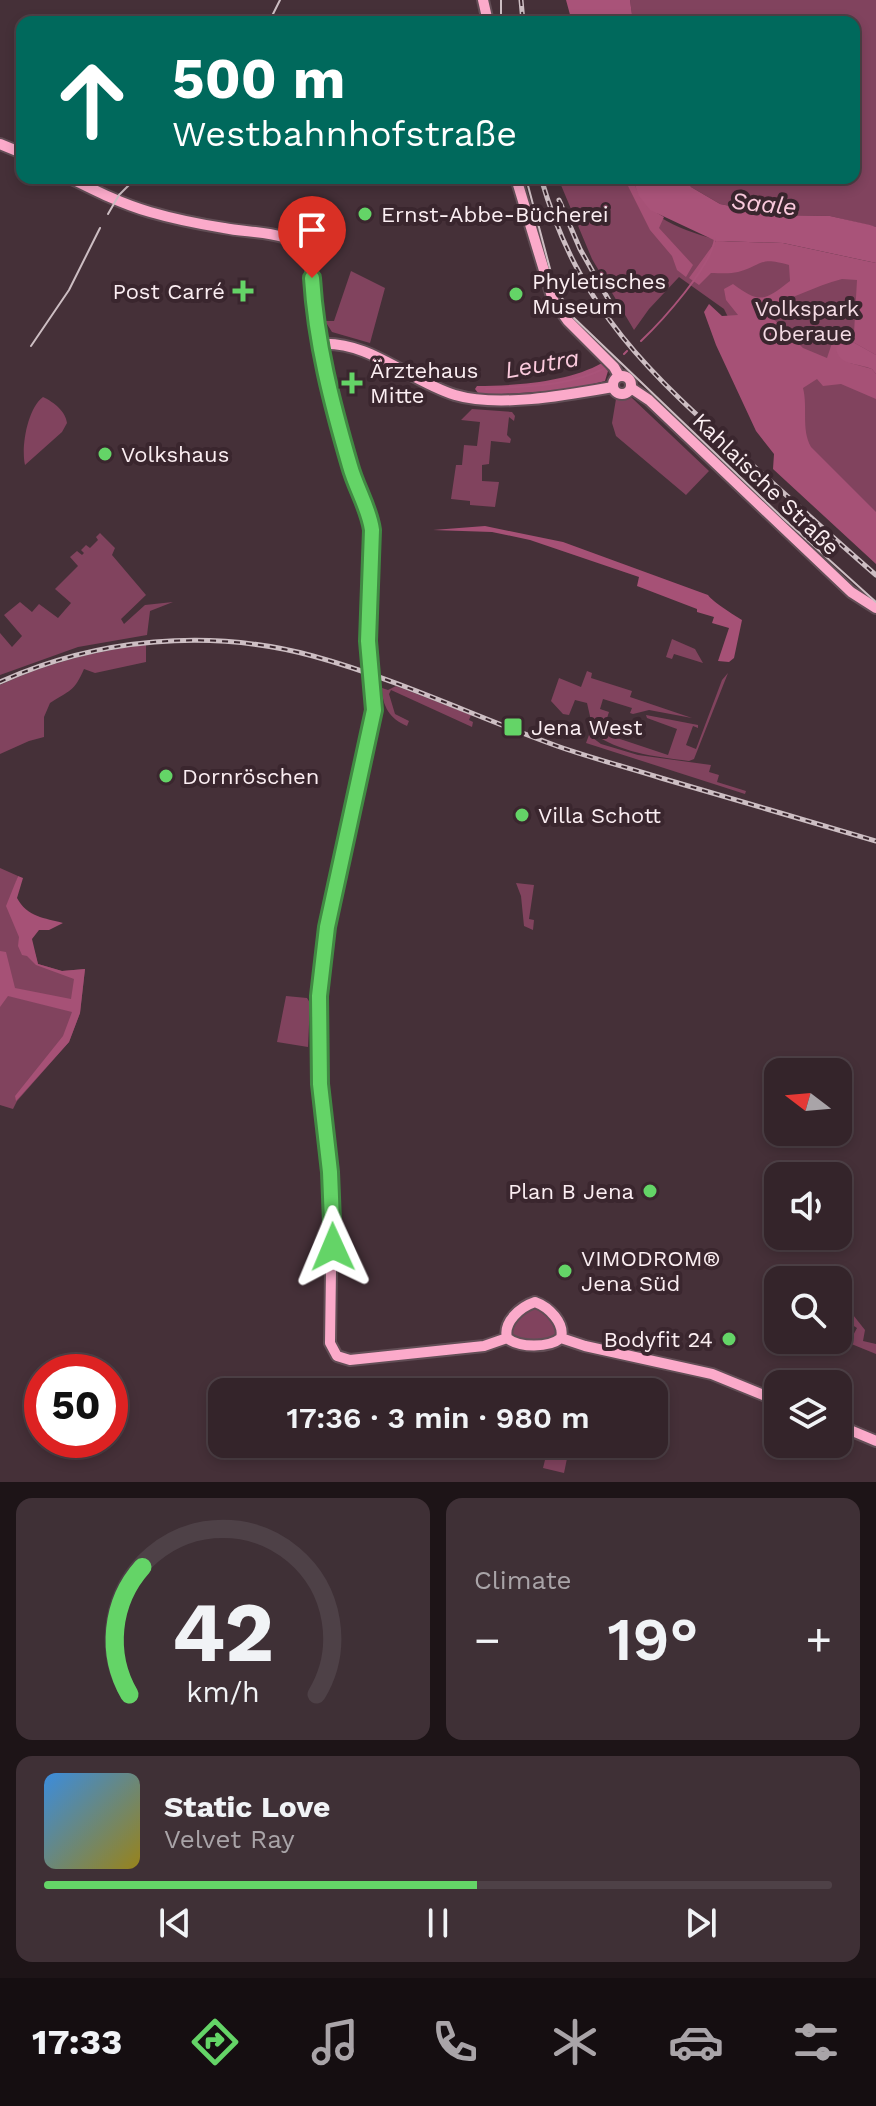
<!DOCTYPE html>
<meta charset="utf-8">
<style>
:root{--surface:#34242a;--page:#3f3036;--text:#f1f3f6;--muted:#a9a4a8;--line:#4e4147;--accent:#64d467}
body{margin:0;font-family:"Work Sans",sans-serif;background:var(--page);color:var(--text);height:100vh;display:flex;flex-direction:column;font-size:30px;white-space:nowrap}
*{box-sizing:border-box;margin:0}
p{font-size:26px;color:var(--muted)}
.icon{flex:none;width:44px;height:44px;fill:none;stroke:currentColor;stroke-width:2;stroke-linecap:round;stroke-linejoin:round}
.map{position:relative;height:1482px;overflow:hidden}
.side{display:flex;flex-direction:column;gap:16px;padding:16px;background:#1d1417;flex:1}
.side>*{flex:none}
.banner{position:absolute;left:16px;top:16px;width:844px;height:168px;border-radius:16px;box-shadow:0 4px 12px #0003,0 0 0 2px var(--line);background:#00695c;color:#fff;overflow:hidden}
.needle{width:52px;rotate:286deg}
.fabs{position:absolute;left:764px;top:1058px;display:grid;gap:16px}
.fabs a{display:grid;place-items:center;width:88px;height:88px;border-radius:16px;background:var(--surface);box-shadow:0 4px 12px #0003,0 0 0 2px var(--line);font-size:40px}
.speed{position:absolute;left:24px;top:1354px;display:flex;gap:16px;font-size:40px;font-weight:700;text-align:center}
.speed>*{display:grid;place-content:center;width:104px;height:104px;border-radius:50%;background:var(--surface);box-shadow:0 4px 12px #0003,0 0 0 2px var(--line);line-height:1}
.speed .limit{border:12px solid #d22;background:#fff;color:#111}
.pin{position:absolute;display:grid;place-items:center;width:68px;height:68px;color:#fff;margin:-82px -34px;border-radius:50% 50% 50% 0;rotate:-45deg;box-shadow:0 0 8px #0007}
.pin .icon{rotate:45deg}
.me{position:absolute;width:88px;margin:-44px;rotate:359deg;stroke-linejoin:round;filter:drop-shadow(0 0 6px #0008)}
.turn{display:flex;align-items:center;gap:28px;height:168px;padding:0 24px;font-size:36px}
.turn .icon{width:104px;height:104px;stroke-width:2.5}
.turn b{display:block;font-size:56px;line-height:68px}
.big{font-size:60px;font-weight:600;line-height:1.1}
.side .card{flex:1;display:flex;flex-direction:column;justify-content:center;gap:12px;min-width:0;padding:0 28px;border-radius:16px;background:var(--page)}
.side .dial{align-items:center;gap:0}
.dial svg{height:208px;overflow:visible;fill:none;stroke:var(--line);stroke-width:7;stroke-linecap:round;text-anchor:middle}
.dial text{fill:var(--text);stroke:none}
.song{display:flex;align-items:center;gap:24px}
.cover{width:96px;height:96px;border-radius:12px;background:linear-gradient(135deg,hsl(210 70% 55%),hsl(50 70% 35%))}
.played{height:8px;border-radius:4px;background:linear-gradient(90deg,var(--accent) 55%,var(--line) 55%)}
.keys{display:flex;justify-content:space-around;direction:ltr}
.heat{display:flex;justify-content:space-between;align-items:center;font-size:44px;direction:ltr}
.side .tiles{flex:1;display:grid;gap:16px;grid-template-columns:1fr 1fr}
.card:last-child{grid-column:span 2}
.trip{position:absolute;left:208px;top:1378px;width:460px;height:80px;border-radius:16px;background:var(--surface);box-shadow:0 4px 12px #0003,0 0 0 2px var(--line);font-weight:600;line-height:80px;text-align:center}
.dock{display:flex;height:128px;justify-content:space-around;align-items:center;background:#150e11;color:var(--muted)}
.dock .icon{width:56px;height:56px}
.dock .on{color:var(--accent)}
.dock b{font-size:36px;color:var(--text)}
.map>svg:first-child{display:block}
.green{fill:#81435e}
.forest{fill:#a65176;fill-rule:evenodd}
.water{fill:#a95379}
.lines{fill:none;stroke-linecap:round;stroke-linejoin:round}
.stream{stroke:#a95379;stroke-width:2}
.major-casing{stroke:#624e56;stroke-width:14}
.major{stroke:#fbaaca;stroke-width:10}
.tram{stroke:#cdbec3;stroke-width:2}
.rail-casing{stroke:#cdbec3;stroke-width:5}
.rail{stroke:#3a262e;stroke-width:2;stroke-dasharray:6;stroke-linecap:butt}
.route-casing{stroke:#418a43;stroke-width:20}
.route{stroke:#64d467;stroke-width:14}
.poi-dot{fill:#64d467;stroke:#3a262e;stroke-width:3}
.labels{text-anchor:middle;dominant-baseline:central;stroke-width:8;stroke-linejoin:round;paint-order:stroke}
.poi-label{font-size:22px;fill:#fbeef2;stroke:#3a262e;text-anchor:start}
.park-label{font-size:22px;fill:#f3dae3;stroke:#3a262e}
.street-label{font-size:22px;fill:#fbeef2;stroke:#3a262e}
.water-label{font-size:24px;font-style:italic;fill:#fbcadd;stroke:#3a262e}
</style>
<div class="map">
<svg width="876" height="1482" viewBox="0 0 876 1482">
<rect width="100%" height="100%" fill="#453038"/>
<path class="green" d="M 630,0 L 876,0 L 876,227 L 830,216 L 775,215 L 720,204 L 691,187 L 686,178 L 854,178 L 854,22 L 633,22 Z
M 558,178 L 632,178 C 637,190 640,201 650,210 C 701,251 811,252 876,263 L 876,533 L 786,433 L 724,309 L 679,277 L 649,309 L 634,330 L 592,259 Z
M 351,271 L 385,288 L 370,343 L 332,332 L 325,321 L 334,321 Z
M 43,397 C 54,402 66,412 67,423 L 62,432 L 25,465 C 21,448 27,409 43,397 Z
M 632,398 L 709,471 L 686,495 L 616,436 L 612,423 L 616,399 Z
M 472,409 L 512,412 L 515,416 L 514,421 L 509,417 L 507,435 L 511,439 L 510,443 L 491,441 L 489,464 L 482,465 L 482,481 L 499,482 L 495,507 L 470,505 L 470,501 L 451,499 L 456,465 L 462,465 L 464,445 L 477,446 L 480,422 L 461,420 Z
M 100,533 L 115,548 L 112,555 L 146,595 L 121,619 L 124,624 L 145,605 L 173,602 L 150,611 L 147,635 L 78,647 L 0,675 L 0,633 L 12,647 L 22,636 L 4,615 L 20,602 L 32,612 L 39,604 L 58,618 L 71,603 L 55,589 L 78,566 L 70,557 L 77,551 L 82,555 L 84,553 L 81,550 L 86,545 L 90,548 L 98,540 L 96,537 Z
M 672,639 L 695,649 L 703,663 L 674,654 L 672,659 L 666,657 Z
M 146,645 L 146,662 L 95,673 L 84,669 C 74,692 70,690 50,703 L 44,717 L 44,737 L 29,741 L 0,754 L 0,685 C 45,664 97,650 146,645 Z
M 587,671 L 592,673 L 591,678 L 632,691 L 630,697 L 692,718 L 649,710 L 633,714 L 630,713 L 632,708 L 603,699 L 600,709 L 609,712 L 602,733 L 668,755 L 677,729 L 647,718 L 646,715 L 698,725 L 698,728 L 693,726 L 686,745 L 696,749 L 722,680 L 728,673 L 694,759 L 689,761 C 651,756 622,753 590,732 L 592,725 L 587,703 L 575,700 L 569,715 L 563,714 L 551,701 L 559,678 L 581,687 Z
M 396,686 L 471,715 L 469,720 L 473,722 L 472,727 L 391,690 L 389,694 L 395,714 L 409,721 L 407,726 C 390,719 382,706 382,688 L 388,690 Z
M 589,735 L 601,744 L 638,755 L 711,765 L 709,772 L 719,775 L 717,782 L 746,791 L 745,794 L 586,743 Z
M 0,868 L 18,876 L 10,901 L 31,939 L 38,964 L 62,971 L 85,969 L 80,1013 L 69,1042 L 17,1101 L 13,1109 L 0,1105 Z
M 516,883 L 534,885 L 529,919 L 534,920 L 533,930 L 524,926 L 521,896 Z
M 286,996 L 307,998 L 310,1003 L 308,1047 L 277,1042 Z
M 838,1296 L 865,1330 L 863,1341 L 876,1344 L 876,1354 L 849,1343 L 857,1328 L 843,1319 L 838,1327 Z
M 533,1307 L 540,1308 L 557,1325 L 557,1336 C 545,1343 523,1343 511,1335 L 512,1324 Z
M 549,1444 L 570,1444 L 564,1473 L 543,1468 Z"/>
<path class="forest" d="M 624,178 L 632,178 C 639,197 646,207 664,217 L 659,228 L 693,265 L 686,277 L 677,270 L 672,256 L 650,230 Z
M 716,241 L 783,243 L 876,263 L 876,355 L 851,341 L 850,363 L 872,369 L 876,374 L 876,399 L 841,384 L 823,386 L 817,379 L 803,388 C 808,408 801,429 811,447 L 876,512 L 876,564 L 773,469 L 774,454 L 756,431 L 716,345 L 704,312 L 709,304 L 722,316 L 738,315 L 726,300 L 724,289 L 733,284 C 760,304 764,301 790,281 L 789,265 C 759,256 763,265 738,272 C 730,274 719,273 711,273 L 699,285 L 689,278 ZM 842,279 L 857,280 L 854,333 L 843,333 L 834,337 L 827,358 L 803,348 L 762,308 C 789,301 814,286 842,279 Z
M 602,363 L 608,371 L 605,381 L 569,390 L 485,395 L 478,393 L 475,389 L 477,386 C 514,386 569,382 602,363 Z
M 485,526 L 563,542 L 708,595 C 713,602 734,615 742,620 L 734,658 L 729,662 L 718,661 L 729,628 L 712,623 L 714,617 L 697,612 L 697,609 L 637,586 L 639,577 L 530,540 L 492,532 L 433,530 Z
M 18,876 L 23,878 L 17,898 C 27,917 45,918 63,923 L 49,930 L 39,930 L 32,939 L 38,964 L 62,971 L 85,969 L 80,1013 L 69,1042 L 16,1101 L 15,1096 L 63,1036 L 72,1012 L 8,996 L 0,1007 L 0,951 L 6,952 L 15,988 L 71,999 L 74,979 L 36,965 L 27,956 L 22,955 L 18,946 L 19,937 L 6,906 Z"/>
<path class="water" d="M 566,0 L 630,0 L 633,22 L 572,22 Z
M 632,178 L 686,178 L 691,187 L 720,204 L 775,215 L 830,216 L 870,225 L 876,227 L 876,263 L 783,243 L 716,241 L 650,210 L 639,196 Z
M 851,341 L 876,355 L 876,374 L 872,369 C 859,363 838,366 836,348 L 841,343 Z"/>
<g class="lines">
<path class="stream" d="M 641,341 C 662,321 712,266 715,238
M 624,354 L 627,351
M 486,389 C 525,386 569,387 605,368"/>
<defs>
<path id="major" d="M 483,0 L 488,22
M 0,144 L 22,153
M 70,178 C 96,191 122,204 150,212 C 174,219 199,224 224,228 C 252,234 292,229 310,256 L 316,327 L 323,363 L 353,476 L 370,517 L 372,530 L 368,641 L 374,710 L 327,927 L 319,996 L 320,1084 L 332,1197 L 330,1343 L 337,1356 L 350,1360 L 484,1346 L 507,1338
M 516,178 L 553,300 L 568,321 L 614,367 L 619,376
M 319,344 C 369,340 409,381 455,395 C 499,408 568,395 613,387
M613 385a9 9 0 1 1 18 0a9 9 0 1 1-18 0Z
M 631,388 L 649,400 L 851,592 L 876,608
M 507,1338 C 503,1322 520,1307 535,1302 C 549,1307 565,1323 561,1338
M 507,1338 C 519,1348 549,1348 561,1338
M 561,1338 L 585,1346 L 712,1374 L 778,1401
M 838,1425 L 876,1441"/>
</defs>
<use href="#major" class="major-casing"/>
<use href="#major" class="major"/>
<path class="tram" d="M 501,0 L 501,22
M 305,21 L 307,22
M 269,22 L 280,0
M 272,22 L 293,19
M 526,178 L 554,284 L 573,317 L 784,519 L 876,602
M 108,214 L 119,195 L 136,178
M 31,346 L 69,290 L 100,228"/>
<defs>
<path id="rail" d="M 521,0 L 523,22
M 541,178 C 579,310 650,374 749,462 C 791,499 833,538 876,575
M 559,200 L 580,249 L 611,304
M 0,682 C 97,638 210,628 313,656 C 397,679 476,717 557,746 C 591,758 626,767 661,778 C 733,799 804,820 876,841"/>
</defs>
<use href="#rail" class="rail-casing"/>
<use href="#rail" class="rail"/>
</g>
<g class="lines">
<defs>
<path id="route" d="M 312,278 C 316,343 332,404 350,466 C 356,488 369,508 372,530 L 368,641 L 374,710 L 327,927 L 319,996 L 320,1084 L 330,1172 L 333,1247"/>
</defs>
<use href="#route" class="route-casing"/>
<use href="#route" class="route"/>
</g>
<g class="poi-dot">
<circle cx="365" cy="214" r="8"/>
<path d="M239 279h8v8h8v8h-8v8h-8v-8h-8v-8h8z"/>
<circle cx="516" cy="294" r="8"/>
<path d="M348 371h8v8h8v8h-8v8h-8v-8h-8v-8h8z"/>
<circle cx="105" cy="454" r="8"/>
<rect x="503" y="717" width="20" height="20" rx="4"/>
<circle cx="166" cy="776" r="8"/>
<circle cx="522" cy="815" r="8"/>
<circle cx="650" cy="1191" r="8"/>
<circle cx="565" cy="1271" r="8"/>
<circle cx="729" cy="1339" r="8"/>
</g>
<g class="labels">
<g class="poi-label">
<text x="381" y="214">Ernst-Abbe-Bücherei</text>
<text x="532" y="281">Phyletisches<tspan x="532" dy="25">Museum</tspan></text>
<text x="225" y="291" text-anchor="end">Post Carré</text>
<text x="370" y="370">Ärztehaus<tspan x="370" dy="25">Mitte</tspan></text>
<text x="121" y="454">Volkshaus</text>
<text x="531" y="727">Jena West</text>
<text x="182" y="776">Dornröschen</text>
<text x="538" y="815">Villa Schott</text>
<text x="634" y="1191" text-anchor="end">Plan B Jena</text>
<text x="581" y="1258">VIMODROM®<tspan x="581" dy="25">Jena Süd</tspan></text>
<text x="713" y="1339" text-anchor="end">Bodyfit 24</text>
</g>
<g class="park-label">
<text x="807" y="308">Volkspark<tspan x="807" dy="25">Oberaue</tspan></text>
</g>
<g class="street-label">
<text transform="translate(766 484) rotate(44)">Kahlaische Straße</text>
</g>
<g class="water-label">
<text transform="translate(764 204) rotate(6)">Saale</text>
<text transform="translate(542 364) rotate(-10)">Leutra</text>
</g>
</g>
</svg>
<div class="fabs">
<a><svg class="needle" viewBox="-14 -14 28 28"><path d="M0-13l5 13h-10z" fill="#e53935"/><path d="M0 13l5-13h-10z" fill="#a9a4a8"/></svg></a>
<a><svg class="icon" aria-label="sound" viewBox="0 0 24 24"><path d="M4 9h4l5-4v14l-5-4H4zM17 9q2 3 0 6"/></svg></a>
<a><svg class="icon" aria-label="search" viewBox="0 0 24 24"><circle cx="10" cy="10" r="6"/><path d="M15 15l6 6"/></svg></a>
<a><svg class="icon" aria-label="layers" viewBox="0 0 24 24"><path d="M12 4l9 5-9 5-9-5zM3 14l9 5 9-5"/></svg></a>
</div>
<div class="speed"><div class="limit">50</div></div>
<div class="pin" style="left:312px;top:278px;background:#d93025"><svg class="icon" aria-label="arrive" viewBox="0 0 24 24"><path d="M6 21V4h12l-3 4 3 4H6"/></svg></div>
<svg class="me" style="left:333px;top:1247px" viewBox="-20 -20 40 40"><path d="M0-17L14 15 0 8-14 15z" fill="#64d467" stroke="#fff" stroke-width="4"/></svg>
<div class="trip">17:36 · 3 min · 980 m</div>
<div class="banner">
<div class="turn"><svg class="icon" aria-label="ahead" viewBox="0 0 24 24"><path d="M12 20V5M6 11l6-6 6 6"/></svg><div><b>500 m</b>Westbahnhofstraße</div></div>
</div>
</div>
<section class="side">
<div class="tiles">
<div class="card dial"><svg viewBox="0 0 100 80">
<path d="M14 69A42 42 0 1 1 86 69"/>
<path d="M14 69A42 42 0 0 1 19 20" stroke="#64d467"/>
<text x="50" y="56" font-size="32" font-weight="700">42</text>
<text x="50" y="72" font-size="11">km/h</text>
</svg></div>
<div class="card"><p>Climate</p>
<div class="heat"><a>−</a><b class="big">19°</b><a>+</a></div>
</div>
<div class="card">
<div class="song"><i class="cover"></i><div><b>Static Love</b><p>Velvet Ray</p></div></div>
<div class="played"></div>
<div class="keys"><svg class="icon" aria-label="previous" viewBox="0 0 24 24"><path d="M18 5L8 12l10 7zM5 5v14"/></svg><svg class="icon" aria-label="pause" viewBox="0 0 24 24"><path d="M8 5v14M16 5v14"/></svg><svg class="icon" aria-label="next" viewBox="0 0 24 24"><path d="M6 5l10 7-10 7zM19 5v14"/></svg></div>
</div>
</div>
</section>
<nav class="dock">
<b>17:33</b>
<svg class="icon on" aria-label="directions" viewBox="0 0 24 24"><path d="M12 3l9 9-9 9-9-9zM9 14v-3h6M13 9l2 2-2 2"/></svg>
<svg class="icon" aria-label="music" viewBox="0 0 24 24"><path d="M9 18V5l10-2v13"/><circle cx="6" cy="18" r="3"/><circle cx="16" cy="16" r="3"/></svg>
<svg class="icon" aria-label="phone" viewBox="0 0 24 24"><path d="M5 4h4l2 5-3 2q2 4 5 5l2-3 5 2v4C11 20 4 13 5 4z"/></svg>
<svg class="icon" aria-label="climate" viewBox="0 0 24 24"><path d="M12 3v18M4 7l16 10M4 17L20 7"/></svg>
<svg class="icon" aria-label="car" viewBox="0 0 24 24"><path d="M5 17H2v-5l4-1 3-4h7l3 4 3 1v5h-3M9 17h6M6 11h13"/><circle cx="7" cy="17" r="2"/><circle cx="17" cy="17" r="2"/></svg>
<svg class="icon" aria-label="filters" viewBox="0 0 24 24"><path d="M4 7h16M4 17h16"/><circle cx="9" cy="7" r="2"/><circle cx="15" cy="17" r="2"/></svg>
</nav>
